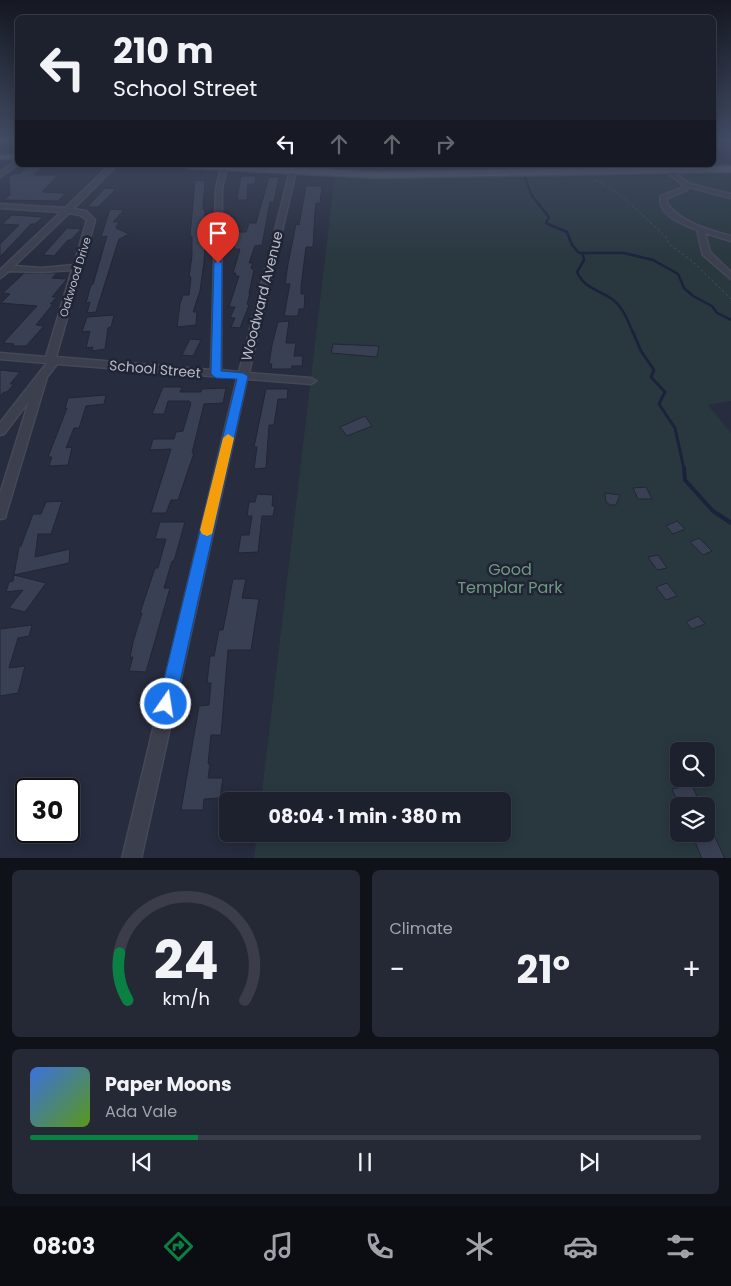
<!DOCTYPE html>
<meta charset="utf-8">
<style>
:root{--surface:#1d212e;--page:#252936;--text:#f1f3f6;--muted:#a0a3aa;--line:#3b3e4a;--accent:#0b8043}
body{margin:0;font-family:Poppins,sans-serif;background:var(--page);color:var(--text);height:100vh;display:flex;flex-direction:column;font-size:19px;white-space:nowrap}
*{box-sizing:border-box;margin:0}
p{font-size:16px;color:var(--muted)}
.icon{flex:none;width:28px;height:28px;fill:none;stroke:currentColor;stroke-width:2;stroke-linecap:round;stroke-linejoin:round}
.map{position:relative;height:858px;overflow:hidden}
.drawer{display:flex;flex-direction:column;gap:12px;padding:12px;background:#101219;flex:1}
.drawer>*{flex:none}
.banner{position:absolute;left:15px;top:15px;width:701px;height:152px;border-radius:8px;box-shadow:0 2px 12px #0003,0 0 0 1px var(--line);background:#1d212e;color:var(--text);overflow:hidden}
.tools{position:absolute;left:670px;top:742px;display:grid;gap:10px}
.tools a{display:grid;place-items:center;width:45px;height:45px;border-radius:8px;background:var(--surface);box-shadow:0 2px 12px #0003,0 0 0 1px var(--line);font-size:25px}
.speed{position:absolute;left:15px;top:778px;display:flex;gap:10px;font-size:25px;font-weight:700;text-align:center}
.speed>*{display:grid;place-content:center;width:65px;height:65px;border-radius:50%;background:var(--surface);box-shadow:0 2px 12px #0003,0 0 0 1px var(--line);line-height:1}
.speed .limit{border:2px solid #111;border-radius:8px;background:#fff;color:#111}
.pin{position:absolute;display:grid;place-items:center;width:42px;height:42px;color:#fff;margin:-51px -21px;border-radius:50% 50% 50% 0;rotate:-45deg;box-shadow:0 0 5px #0007}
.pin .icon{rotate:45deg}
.me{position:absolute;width:55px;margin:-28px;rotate:13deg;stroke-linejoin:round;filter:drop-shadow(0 0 4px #0008)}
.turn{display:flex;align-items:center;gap:18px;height:105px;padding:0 15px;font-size:22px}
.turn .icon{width:65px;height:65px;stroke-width:2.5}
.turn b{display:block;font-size:35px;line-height:42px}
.lanes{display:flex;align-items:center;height:48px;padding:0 15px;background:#0003;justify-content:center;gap:25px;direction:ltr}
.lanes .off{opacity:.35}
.big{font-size:38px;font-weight:700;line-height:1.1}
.drawer .card{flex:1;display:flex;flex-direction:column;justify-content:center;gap:8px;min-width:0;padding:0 18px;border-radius:8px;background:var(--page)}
.drawer .dial{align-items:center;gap:0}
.dial svg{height:130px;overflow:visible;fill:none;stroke:var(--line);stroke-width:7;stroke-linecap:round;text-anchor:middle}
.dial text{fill:var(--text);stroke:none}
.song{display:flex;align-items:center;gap:15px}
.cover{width:60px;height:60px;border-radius:8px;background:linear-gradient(135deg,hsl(220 70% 55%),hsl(90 70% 35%))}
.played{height:5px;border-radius:2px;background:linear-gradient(90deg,var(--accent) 25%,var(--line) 25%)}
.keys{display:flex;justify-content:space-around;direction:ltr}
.heat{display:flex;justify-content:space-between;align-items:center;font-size:28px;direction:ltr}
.drawer .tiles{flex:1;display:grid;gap:12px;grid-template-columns:1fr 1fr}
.card:last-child{grid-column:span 2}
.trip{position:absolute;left:219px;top:792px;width:292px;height:50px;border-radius:8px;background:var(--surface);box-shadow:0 2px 12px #0003,0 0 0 1px var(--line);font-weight:700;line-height:50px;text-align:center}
.dock{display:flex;height:80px;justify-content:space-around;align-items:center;background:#0c0d12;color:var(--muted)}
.dock .icon{width:35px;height:35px}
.dock .current{color:var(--accent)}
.dock b{font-size:22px;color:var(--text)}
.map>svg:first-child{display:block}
.green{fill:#29383f;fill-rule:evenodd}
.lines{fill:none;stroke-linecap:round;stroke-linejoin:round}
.stream-far3{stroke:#1b223c;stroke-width:2}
.stream-far2{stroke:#1b223c;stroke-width:2.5}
.stream-far1{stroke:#1b223c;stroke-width:3}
.stream{stroke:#1b223c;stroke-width:4}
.building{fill:#3a4054;stroke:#222635}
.minor-casing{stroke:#444857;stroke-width:3}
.major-casing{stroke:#444857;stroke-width:3}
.path{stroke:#425157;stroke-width:1;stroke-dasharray:2.5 2.5;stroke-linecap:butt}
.minor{fill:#3b3f4e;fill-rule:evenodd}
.major{fill:#595e6e;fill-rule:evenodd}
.route{fill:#1a73e8;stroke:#114b97}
.slow{fill:#f59e0b}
.labels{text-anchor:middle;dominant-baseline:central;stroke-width:5;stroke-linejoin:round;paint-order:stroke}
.far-street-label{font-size:11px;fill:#b7bbc9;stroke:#202434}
.street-label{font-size:14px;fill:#b7bbc9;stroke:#202434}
.near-park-label{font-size:16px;fill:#709881;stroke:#202434}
</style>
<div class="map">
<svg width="731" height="859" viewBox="0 0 731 859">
<rect width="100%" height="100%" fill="#272c3e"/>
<path class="green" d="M 714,155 L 729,168 L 608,173 L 611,176 L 731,173 L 731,401 L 708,405 L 731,433 L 731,858 L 254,858 L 257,834 L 502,834 L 502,801 L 261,801 L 335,175 L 204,165 L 714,165 ZM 679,751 L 706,751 L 706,779 L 679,779 ZM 679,806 L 706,806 L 706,834 L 679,834 Z"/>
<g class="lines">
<path class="stream-far3" d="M 524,175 L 532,196 L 549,217 L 546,223 L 553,226"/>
<path class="stream-far2" d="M 550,225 L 567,232 L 572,245 L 579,253 L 624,253 L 653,260 L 678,274 L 684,288 L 693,296 L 712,306 L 717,313 L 731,320
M 583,255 L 584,260 L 577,272 C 584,288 599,290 612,299 C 623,307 628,321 633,333"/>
<path class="stream-far1" d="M 633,332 L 641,351 L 654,370 L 651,377 L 665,392 L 659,404 L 675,428 L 684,469"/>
<path class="stream" d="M 684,468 L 685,480 L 713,511 L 731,523"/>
</g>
<path class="building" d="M 29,165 L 44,165 L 34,175 L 58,175 L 42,192 L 66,193 L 58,201 L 3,200 L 10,195 L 9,177 L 14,174 L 20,173 Z
M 241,176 L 256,176 L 255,184 L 248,184 L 247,200 L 237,200 Z
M 269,177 L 279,177 L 274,202 L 270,202 L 262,245 L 255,246 L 249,263 L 253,263 L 251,268 L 254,270 L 249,293 L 250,293 L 247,304 L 249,305 L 240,328 L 231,327 L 235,318 L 230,318 L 235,307 L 229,307 L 239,276 L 235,276 L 236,273 L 233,273 L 240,249 L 234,249 L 238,232 L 246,232 L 249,223 L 256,223 Z
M 195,181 L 205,181 L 203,210 L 205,210 L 204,224 L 206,224 L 204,262 L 200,291 L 193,312 L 197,312 L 196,325 L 177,327 L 180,304 L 183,295 L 189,295 L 191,277 L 189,277 L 192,255 L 192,236 L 190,236 Z
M 306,186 L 322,186 L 320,203 L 316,203 L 315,211 L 313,247 L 306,247 L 301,287 L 301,294 L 305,294 L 304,309 L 299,309 L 298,316 L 284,316 L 290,284 L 285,284 L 288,264 L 296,224 L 299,225 Z
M 105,188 L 116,189 L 98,207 L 87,207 Z
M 110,209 L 124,210 L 113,222 L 119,222 L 116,228 L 129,234 L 119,239 L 96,312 L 87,313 L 90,302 L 86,303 L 91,285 L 93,284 L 107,236 L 101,237 Z
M 12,215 L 43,217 L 35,224 L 31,224 L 0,257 L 0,244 L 19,225 L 2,224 Z
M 67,228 L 81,229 L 71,240 L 68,240 L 54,256 L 43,255 Z
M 24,273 L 57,273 L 52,278 L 67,279 L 52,297 L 57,297 L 50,304 L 53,304 L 36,325 L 44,326 L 26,346 L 13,346 L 14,344 L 3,343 L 37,306 L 1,303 L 10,294 L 3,293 Z
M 114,315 L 111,327 L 108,328 L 105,349 L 92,351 L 93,347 L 86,348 L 90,331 L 82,332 L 87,317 Z
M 289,321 L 286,343 L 296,343 L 294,356 L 303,356 L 302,366 L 292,366 L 291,369 L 271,369 L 272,364 L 269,364 L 272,345 L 278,322 Z
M 190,339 L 201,340 L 193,356 L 182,355 Z
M 333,344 L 379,346 L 377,357 L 331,353 Z
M 0,370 L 20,372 L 10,384 L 14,384 L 7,392 L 4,392 L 0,396 Z
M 163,387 L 182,387 L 180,392 L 201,392 L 202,389 L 226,388 L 223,403 L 204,404 L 192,453 L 194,453 L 178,500 L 171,500 L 166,513 L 151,513 L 171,449 L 150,450 L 153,439 L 174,439 L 176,432 L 183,431 L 191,403 L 189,401 L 168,401 L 164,414 L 152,414 Z
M 266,389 L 288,389 L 287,399 L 278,399 L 274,425 L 269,425 L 266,468 L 254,469 L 257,447 L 254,447 Z
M 106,395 L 104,404 L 86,406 L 79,428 L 74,428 L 66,448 L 72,447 L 68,465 L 49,466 L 52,457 L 48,457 L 67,408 L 65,409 L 68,398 Z
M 365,416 L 372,426 L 347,436 L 340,427 Z
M 646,487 L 652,499 L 638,499 L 633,488 Z
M 605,493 L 620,495 L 616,505 L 610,505 L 606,502 Z
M 257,494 L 273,495 L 272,506 L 275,506 L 273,516 L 262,516 L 258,552 L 238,553 L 241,535 L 249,535 L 252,516 L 247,516 L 249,502 L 255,502 Z
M 62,501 L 51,534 L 38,534 L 35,557 L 70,549 L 69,563 L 14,575 L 19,547 L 21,546 L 33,514 L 41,514 L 46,502 Z
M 677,521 L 685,529 L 673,534 L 666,526 Z
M 160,522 L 185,522 L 174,561 L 172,561 L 164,588 L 170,588 L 146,672 L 129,671 L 133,657 L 130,657 L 133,642 L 142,613 L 140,613 L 155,568 L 158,568 L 166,539 L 155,539 Z
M 699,538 L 712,551 L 703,555 L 690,542 Z
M 658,555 L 667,568 L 657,570 L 648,557 Z
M 14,575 L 46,583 L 25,612 L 9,608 L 23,590 L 6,592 L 9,582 L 13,581 Z
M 233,579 L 246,579 L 242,598 L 259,599 L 251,650 L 228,650 L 221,735 L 211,735 L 208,764 L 210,764 L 208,778 L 223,778 L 220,798 L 204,799 L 203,810 L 181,810 L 199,706 L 209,705 L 211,683 L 207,683 L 210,656 L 214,656 L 219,630 L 223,630 Z
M 667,583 L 677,596 L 666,600 L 656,587 Z
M 698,616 L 705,624 L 692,629 L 686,622 Z
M 32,625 L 29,636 L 18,638 L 9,668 L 25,666 L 18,693 L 0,696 L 0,629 Z
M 692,785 L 701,806 L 680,806 L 672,789 Z
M 706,817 L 725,859 L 702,859 L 692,834 L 706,834 Z"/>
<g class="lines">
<defs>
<path id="minor" d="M 18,159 L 18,164 L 0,177 L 0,172 Z
M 110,165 L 117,165 L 73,209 L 86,211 L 95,220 L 56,357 L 211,370 L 216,189 L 221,167 L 224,165 L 227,167 L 222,189 L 221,370 L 239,372 L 290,171 L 293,169 L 296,171 L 249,373 L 311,378 L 316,381 L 311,384 L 247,379 L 141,859 L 122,859 L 237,378 L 57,364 L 47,377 L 6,514 L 5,518 L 0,519 L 0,494 L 29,401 L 4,434 L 0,435 L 0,423 L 47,363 L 0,359 L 0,353 L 46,357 L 72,270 L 42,272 L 9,271 L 0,278 L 0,270 L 61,212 L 0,208 L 0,204 L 65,208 ZM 69,213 L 80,215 L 87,220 L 74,265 L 42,268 L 14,266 Z
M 666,169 L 670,169 L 690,184 L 731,194 L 731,198 L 689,187 L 687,190 L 667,198 L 667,204 C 682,223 709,230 731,236 L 731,241 L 705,233 L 710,252 L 731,272 L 731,279 L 703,255 L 697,230 C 682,224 656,214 661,196 L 682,188 L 683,185 L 666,171 Z"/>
<path id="major" d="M 0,155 L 18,155 L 18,159 L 0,159 Z
M 184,165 L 236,165 L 377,172 L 731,166 L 731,172 L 377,178 L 188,168 Z"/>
</defs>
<use href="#minor" class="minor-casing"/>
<use href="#major" class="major-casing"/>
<path class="path" d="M 595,180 C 619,190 646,219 666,237 L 669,244 L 691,260 L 731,299"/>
<use href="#minor" class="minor"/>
<use href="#major" class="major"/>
</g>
<linearGradient id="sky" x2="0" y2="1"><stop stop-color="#151822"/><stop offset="0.54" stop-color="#414b63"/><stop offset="1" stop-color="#414b63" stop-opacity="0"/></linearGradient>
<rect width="731" height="261" fill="url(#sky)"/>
<path class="route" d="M 218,261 L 222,263 L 221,371 L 243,373 L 248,376 L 175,704 L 172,710 L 166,712 L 161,710 L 158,704 L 237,379 L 216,378 L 211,374 L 214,263 Z"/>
<path class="slow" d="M 228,434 L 234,438 L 213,530 L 212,534 L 207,536 L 202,534 L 200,530 L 223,438 Z"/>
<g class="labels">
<g class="far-street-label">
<text transform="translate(75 277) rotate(-73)">Oakwood Drive</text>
</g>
<g class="street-label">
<text transform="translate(262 296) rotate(-76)">Woodward Avenue</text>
<text transform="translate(155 369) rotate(5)">School Street</text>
</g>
<g class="near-park-label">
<text x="510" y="569">Good<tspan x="510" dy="18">Templar Park</tspan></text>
</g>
</g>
</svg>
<div class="tools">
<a><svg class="icon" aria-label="search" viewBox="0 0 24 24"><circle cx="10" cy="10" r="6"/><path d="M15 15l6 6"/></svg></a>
<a><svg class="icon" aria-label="layers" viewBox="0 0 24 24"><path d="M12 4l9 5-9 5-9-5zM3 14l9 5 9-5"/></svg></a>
</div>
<div class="speed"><div class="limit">30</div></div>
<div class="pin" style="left:218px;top:263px;background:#d93025"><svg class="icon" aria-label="arrive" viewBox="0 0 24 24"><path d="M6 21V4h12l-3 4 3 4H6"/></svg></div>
<svg class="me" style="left:166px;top:704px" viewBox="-20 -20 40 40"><circle r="17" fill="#1a73e8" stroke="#fff" stroke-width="3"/><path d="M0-11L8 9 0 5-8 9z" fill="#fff"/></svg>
<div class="trip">08:04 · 1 min · 380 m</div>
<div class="banner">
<div class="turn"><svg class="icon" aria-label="left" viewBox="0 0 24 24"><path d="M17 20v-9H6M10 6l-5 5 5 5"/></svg><div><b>210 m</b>School Street</div></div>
<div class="lanes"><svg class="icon" aria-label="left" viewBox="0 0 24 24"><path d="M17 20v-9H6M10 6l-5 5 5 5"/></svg><svg class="icon off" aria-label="ahead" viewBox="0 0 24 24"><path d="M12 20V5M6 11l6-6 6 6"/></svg><svg class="icon off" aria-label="ahead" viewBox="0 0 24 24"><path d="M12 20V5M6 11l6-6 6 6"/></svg><svg class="icon off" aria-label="right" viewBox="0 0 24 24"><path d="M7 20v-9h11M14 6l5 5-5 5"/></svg></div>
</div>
</div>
<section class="drawer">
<div class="tiles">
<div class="card dial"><svg viewBox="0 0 100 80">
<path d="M14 69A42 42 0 1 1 86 69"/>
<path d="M14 69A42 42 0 0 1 9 40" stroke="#0b8043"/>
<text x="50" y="56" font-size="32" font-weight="700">24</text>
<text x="50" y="72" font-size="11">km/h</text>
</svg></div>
<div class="card"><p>Climate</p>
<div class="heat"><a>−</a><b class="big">21°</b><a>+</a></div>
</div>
<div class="card">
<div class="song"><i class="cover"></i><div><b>Paper Moons</b><p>Ada Vale</p></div></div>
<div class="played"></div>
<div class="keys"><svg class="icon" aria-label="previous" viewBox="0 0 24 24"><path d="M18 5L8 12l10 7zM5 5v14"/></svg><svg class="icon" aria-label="pause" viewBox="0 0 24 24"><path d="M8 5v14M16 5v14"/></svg><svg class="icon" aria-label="next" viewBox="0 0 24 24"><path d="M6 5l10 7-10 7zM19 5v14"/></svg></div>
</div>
</div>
</section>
<nav class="dock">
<b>08:03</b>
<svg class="icon current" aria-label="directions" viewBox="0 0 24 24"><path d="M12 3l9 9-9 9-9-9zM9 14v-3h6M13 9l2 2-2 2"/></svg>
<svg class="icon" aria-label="music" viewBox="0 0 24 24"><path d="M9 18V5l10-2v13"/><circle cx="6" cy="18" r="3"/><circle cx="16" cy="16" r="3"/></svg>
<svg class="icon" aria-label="phone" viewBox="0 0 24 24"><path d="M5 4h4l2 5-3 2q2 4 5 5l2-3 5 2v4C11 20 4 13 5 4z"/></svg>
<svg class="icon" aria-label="climate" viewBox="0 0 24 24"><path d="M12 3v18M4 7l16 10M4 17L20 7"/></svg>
<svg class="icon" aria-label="car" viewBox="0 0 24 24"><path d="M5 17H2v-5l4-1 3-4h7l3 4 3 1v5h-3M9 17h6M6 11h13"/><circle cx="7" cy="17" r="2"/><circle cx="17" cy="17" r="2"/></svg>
<svg class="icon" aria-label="filters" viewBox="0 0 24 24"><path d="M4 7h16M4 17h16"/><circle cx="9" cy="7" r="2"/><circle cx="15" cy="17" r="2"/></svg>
</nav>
